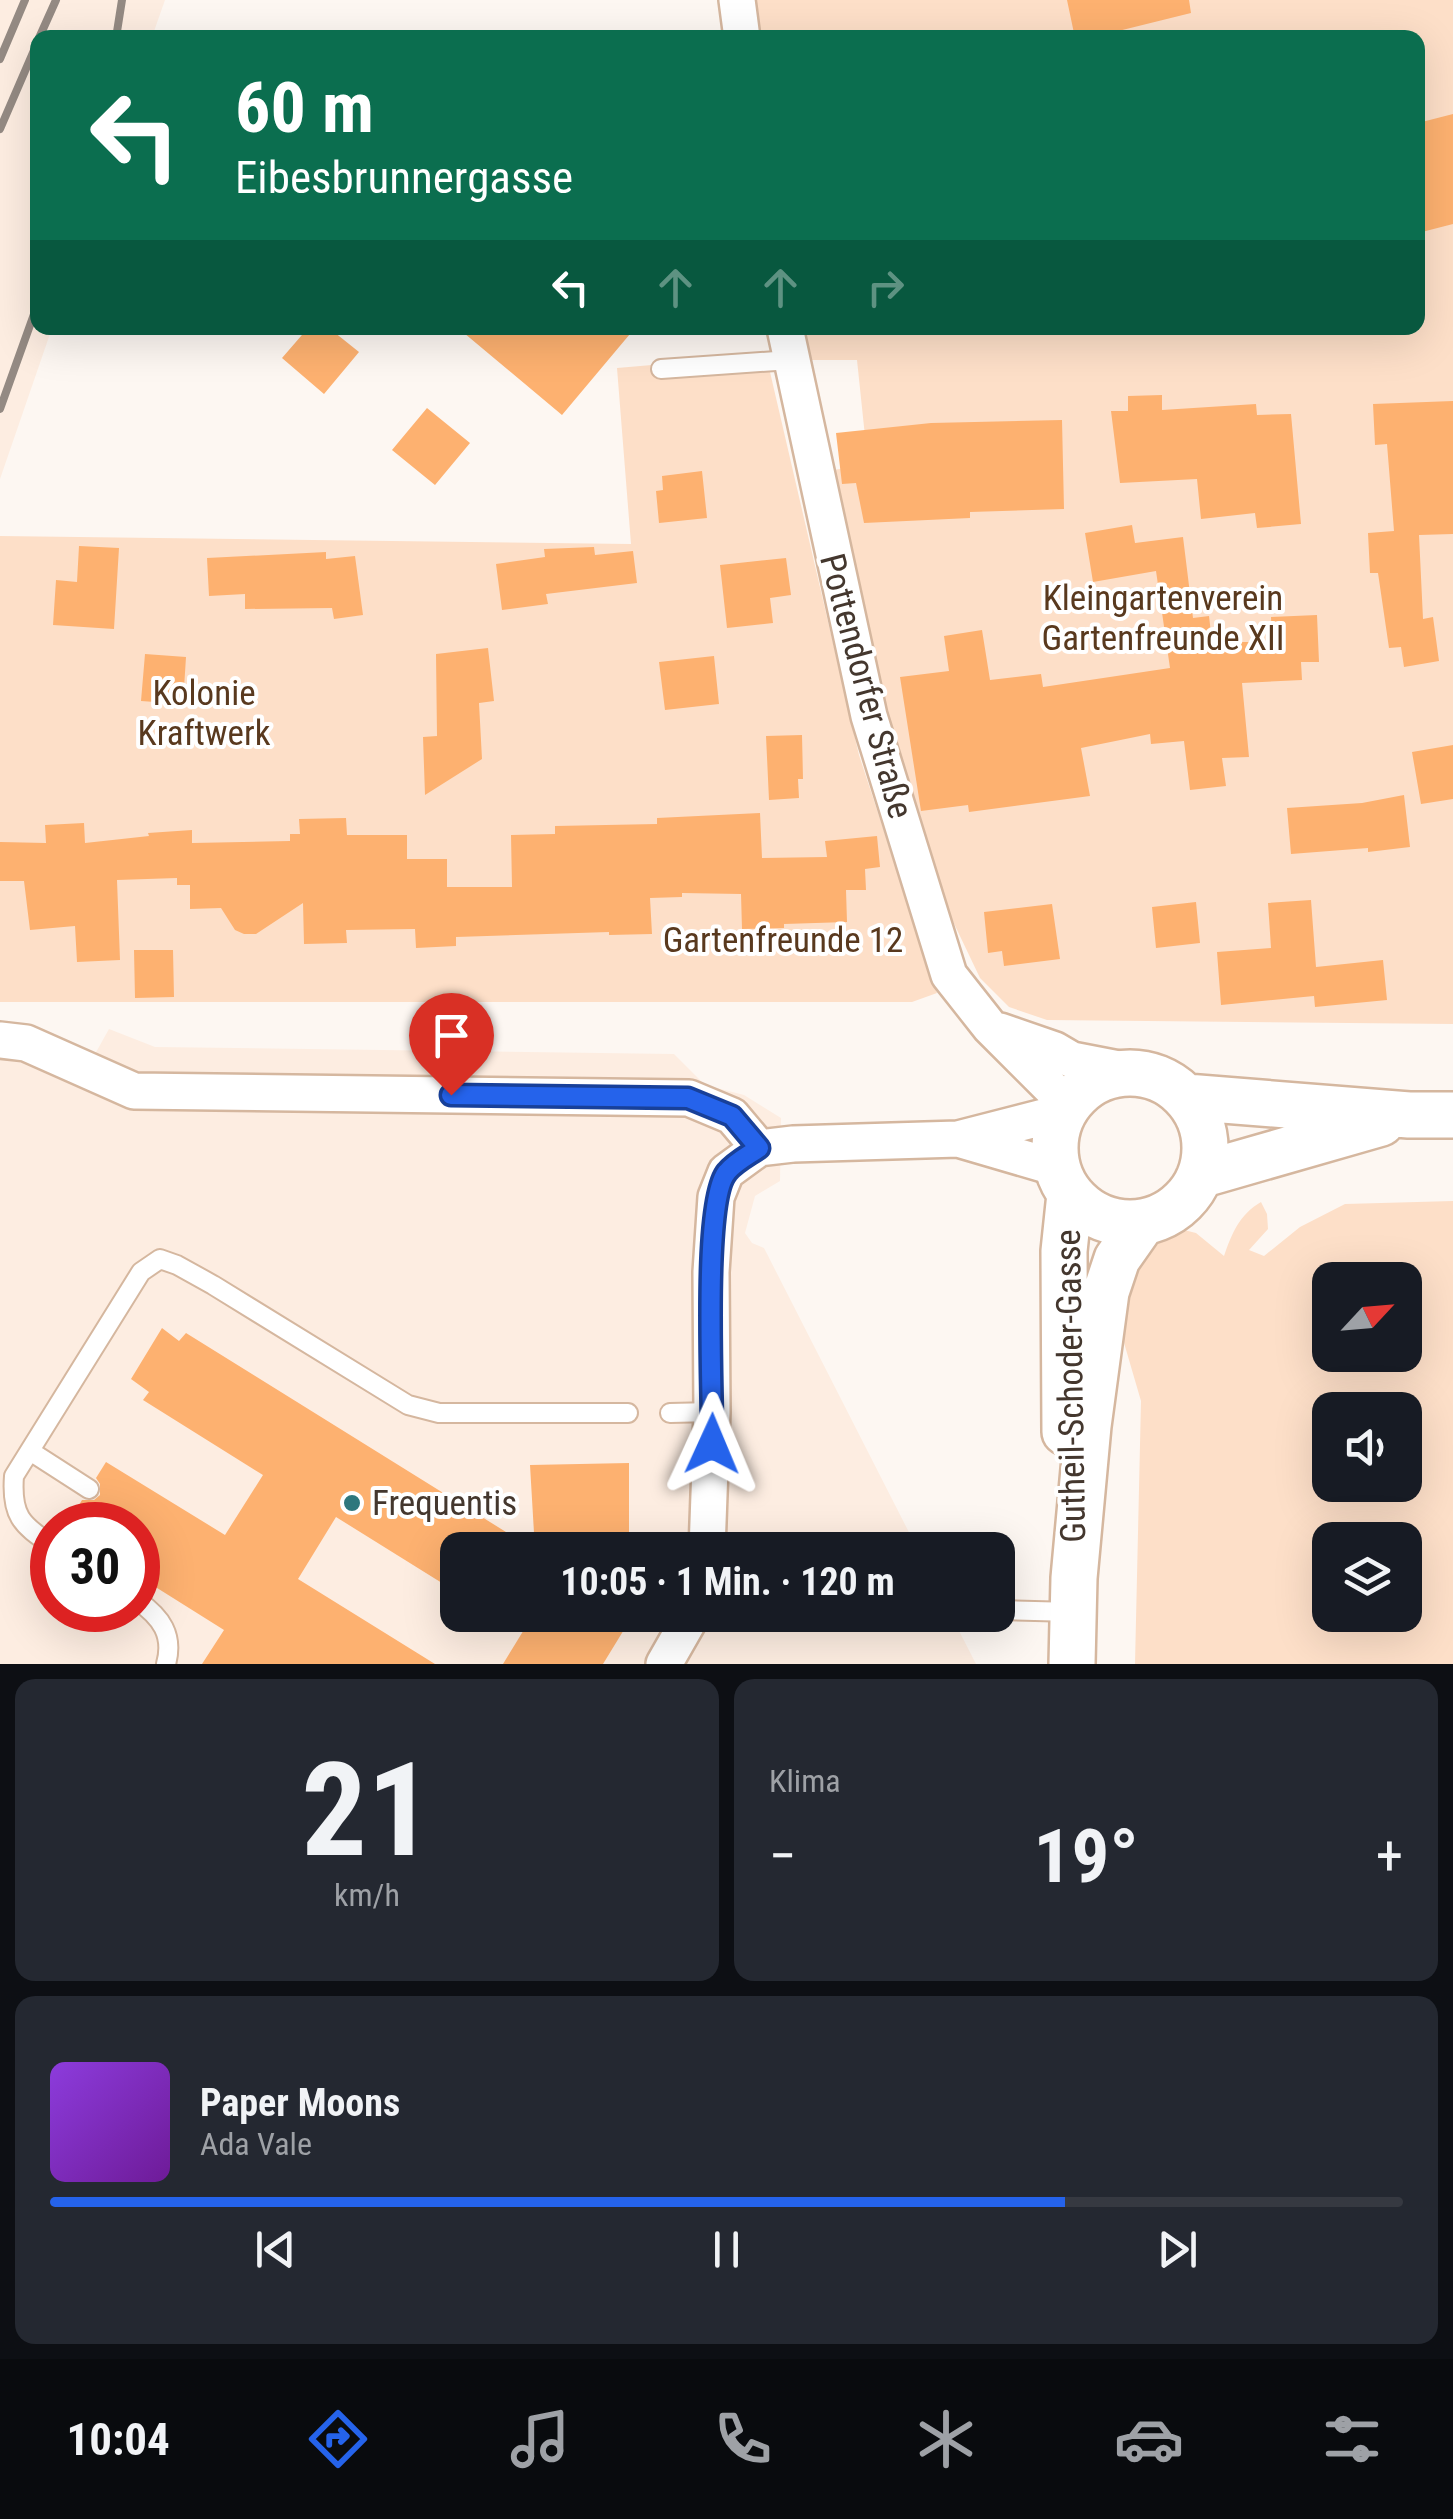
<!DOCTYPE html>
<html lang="de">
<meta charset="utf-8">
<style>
:root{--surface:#171b24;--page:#242831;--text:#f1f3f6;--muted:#9ea1a6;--line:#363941;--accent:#2563eb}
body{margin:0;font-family:"Roboto Condensed",sans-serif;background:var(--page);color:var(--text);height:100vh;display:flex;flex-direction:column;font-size:38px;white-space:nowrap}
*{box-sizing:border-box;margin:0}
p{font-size:32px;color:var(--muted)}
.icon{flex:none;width:55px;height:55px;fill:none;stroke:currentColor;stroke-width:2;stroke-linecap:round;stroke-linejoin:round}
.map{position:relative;height:1664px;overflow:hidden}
.side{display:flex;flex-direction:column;gap:15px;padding:15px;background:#0d0f14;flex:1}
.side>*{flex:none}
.banner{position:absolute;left:30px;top:30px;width:1395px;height:305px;border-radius:20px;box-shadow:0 10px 40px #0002;background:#0b6e4f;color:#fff;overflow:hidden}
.needle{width:65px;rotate:64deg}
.buttons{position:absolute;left:1312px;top:1262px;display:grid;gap:20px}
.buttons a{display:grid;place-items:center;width:110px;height:110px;border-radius:20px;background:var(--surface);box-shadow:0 10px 40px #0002;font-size:50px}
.speed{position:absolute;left:30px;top:1502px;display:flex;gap:20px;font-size:50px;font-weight:700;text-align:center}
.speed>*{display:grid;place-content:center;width:130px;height:130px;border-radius:50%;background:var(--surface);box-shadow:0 10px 40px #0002;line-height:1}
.speed .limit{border:15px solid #d22;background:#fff;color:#111}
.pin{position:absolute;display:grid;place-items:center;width:85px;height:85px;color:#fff;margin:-102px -42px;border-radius:50% 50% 50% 0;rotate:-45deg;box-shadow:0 0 10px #0007}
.pin .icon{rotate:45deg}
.me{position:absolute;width:110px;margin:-55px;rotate:1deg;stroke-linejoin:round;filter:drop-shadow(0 0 8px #0008)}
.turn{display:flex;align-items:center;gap:35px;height:210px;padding:0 40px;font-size:45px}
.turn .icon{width:130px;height:130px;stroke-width:2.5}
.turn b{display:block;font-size:70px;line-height:85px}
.lanes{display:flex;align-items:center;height:95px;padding:0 40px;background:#0003;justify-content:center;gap:50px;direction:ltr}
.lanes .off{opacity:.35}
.big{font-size:75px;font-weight:700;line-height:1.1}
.side .widget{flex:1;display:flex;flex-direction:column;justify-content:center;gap:15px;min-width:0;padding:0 35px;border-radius:20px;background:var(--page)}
.side .dial{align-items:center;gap:0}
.dial b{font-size:130px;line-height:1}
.song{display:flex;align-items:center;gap:30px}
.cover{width:120px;height:120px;border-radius:15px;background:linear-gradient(135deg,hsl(270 70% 55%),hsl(280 70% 35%))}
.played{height:10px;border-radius:5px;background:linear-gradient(90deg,var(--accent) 75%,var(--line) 75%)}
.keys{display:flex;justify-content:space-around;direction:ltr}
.heat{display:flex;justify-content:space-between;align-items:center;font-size:55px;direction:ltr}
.side .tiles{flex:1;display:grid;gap:15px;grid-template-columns:1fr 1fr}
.widget:last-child{grid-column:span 2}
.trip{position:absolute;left:440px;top:1532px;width:575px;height:100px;border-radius:20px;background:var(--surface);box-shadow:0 10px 40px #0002;font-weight:700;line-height:100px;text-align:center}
.tabs{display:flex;height:160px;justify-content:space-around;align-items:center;background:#090b0e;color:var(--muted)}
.tabs .icon{width:70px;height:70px}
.tabs .on{color:var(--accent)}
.tabs b{font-size:45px;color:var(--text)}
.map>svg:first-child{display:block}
.built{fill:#fdede1;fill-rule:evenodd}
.green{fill:#fddfc8;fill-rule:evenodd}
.building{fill:#fdb170}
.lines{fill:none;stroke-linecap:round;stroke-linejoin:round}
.service-casing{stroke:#d5b79f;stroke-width:22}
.minor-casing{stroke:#d5b79f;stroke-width:40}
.tertiary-casing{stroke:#d5b79f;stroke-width:50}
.service{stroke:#fff;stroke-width:18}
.minor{stroke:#fff;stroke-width:35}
.tertiary{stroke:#fff;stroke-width:45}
.rail{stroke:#948a83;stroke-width:8}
.route-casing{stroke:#184099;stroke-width:25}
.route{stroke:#2563eb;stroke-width:18}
.poi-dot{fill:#2e777d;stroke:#fff;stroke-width:4}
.labels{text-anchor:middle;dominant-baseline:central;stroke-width:8;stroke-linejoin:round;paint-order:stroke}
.park-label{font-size:35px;fill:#59391e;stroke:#fff}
.street-label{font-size:35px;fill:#44372e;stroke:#fff}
.poi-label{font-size:35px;fill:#44372e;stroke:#fff;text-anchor:start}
</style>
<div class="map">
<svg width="1453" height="1664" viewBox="0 0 1453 1664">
<rect width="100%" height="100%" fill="#fdf7f2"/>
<path class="built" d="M 0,0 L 165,0 L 152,37 L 38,38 L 38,328 L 52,328 L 0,479 Z
M 0,1024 L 30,1029 L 95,1054 L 109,1029 L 155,1047 L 674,1054 L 705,1085 L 744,1095 L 781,1118 L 780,1181 L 755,1196 L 745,1233 L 752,1243 L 764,1248 L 918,1550 L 458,1550 L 458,1615 L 951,1615 L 976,1664 L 0,1664 ZM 52,1525 L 138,1525 L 138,1610 L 52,1610 Z"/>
<path class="green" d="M 749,0 L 1453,0 L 1453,1024 L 1047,1020 L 1009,1007 L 980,978 L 938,890 L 861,616 L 833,470 L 868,465 L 857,360 L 803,360 L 798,328 L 1418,328 L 1418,38 L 753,37 Z
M 757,356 L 770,372 L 859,755 L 937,993 L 912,1002 L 0,1002 L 0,536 L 631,544 L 617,368 Z
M 1453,1201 L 1453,1664 L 1135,1664 L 1141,1401 L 1115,1312 L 1121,1285 L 1150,1248 L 1184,1230 L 1196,1233 L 1224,1256 C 1232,1233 1239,1215 1261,1202 L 1267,1214 L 1268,1229 L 1249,1250 L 1264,1256 L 1300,1227 L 1345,1204 ZM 1330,1280 L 1405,1280 L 1405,1355 L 1330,1355 ZM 1330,1410 L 1405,1410 L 1405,1485 L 1330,1485 ZM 1330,1540 L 1405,1540 L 1405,1615 L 1330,1615 Z"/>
<path class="building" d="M 1067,0 L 1189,0 L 1191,13 L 1090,38 L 1075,38 Z
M 1453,114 L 1453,224 L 1418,233 L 1418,123 Z
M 308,328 L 329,328 L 359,352 L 324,394 L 282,358 Z
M 458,328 L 635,328 L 562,415 Z
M 1162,395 L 1162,410 L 1256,404 L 1257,415 L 1291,414 L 1301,524 L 1257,528 L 1255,513 L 1201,519 L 1197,479 L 1120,483 L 1111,411 L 1128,411 L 1128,396 Z
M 1453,401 L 1453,534 L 1419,535 L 1423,619 L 1433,617 L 1439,661 L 1404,667 L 1401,647 L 1389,648 L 1378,573 L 1370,573 L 1368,533 L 1394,531 L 1387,444 L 1375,445 L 1373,404 Z
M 427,408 L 470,443 L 435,485 L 392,450 Z
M 1062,420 L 1064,509 L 970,512 L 970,518 L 864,523 L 856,483 L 842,484 L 836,433 L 931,423 Z
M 702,471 L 707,518 L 659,523 L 656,491 L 663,490 L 662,476 Z
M 1132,525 L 1135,543 L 1183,537 L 1193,618 L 1209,616 L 1212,642 L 1272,642 L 1271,617 L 1317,615 L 1319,662 L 1301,662 L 1302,680 L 1242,683 L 1249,757 L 1222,758 L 1226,786 L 1190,790 L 1184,741 L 1151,744 L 1150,734 L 1081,748 L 1090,796 L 969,812 L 968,805 L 921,811 L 900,677 L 949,671 L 944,636 L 982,630 L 990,680 L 1041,674 L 1043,687 L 1170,668 L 1156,571 L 1093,582 L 1085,533 Z
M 79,546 L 119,548 L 114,629 L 53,625 L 56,580 L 77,582 Z
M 594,547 L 595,555 L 633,551 L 637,583 L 546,594 L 548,604 L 502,610 L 496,564 L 545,557 L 544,549 Z
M 326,552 L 326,559 L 355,556 L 363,615 L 334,619 L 332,608 L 245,609 L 245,594 L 209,596 L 207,558 Z
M 786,558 L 791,595 L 770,598 L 773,623 L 727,628 L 720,565 Z
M 488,648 L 494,701 L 479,703 L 482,759 L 425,795 L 423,737 L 437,736 L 436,654 Z
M 145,654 L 186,657 L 183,704 L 141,701 Z
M 714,656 L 719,704 L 665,710 L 659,662 Z
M 802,735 L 803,779 L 798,779 L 799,798 L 769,800 L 766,736 Z
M 1453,745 L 1453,799 L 1421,804 L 1412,752 Z
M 1404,795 L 1410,847 L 1368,852 L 1368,848 L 1291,854 L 1287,808 L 1362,803 Z
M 760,813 L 762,858 L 827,857 L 825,841 L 877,836 L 880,867 L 865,869 L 866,890 L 846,890 L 847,922 L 784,924 L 784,928 L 742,929 L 741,894 L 682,893 L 682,897 L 650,898 L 652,934 L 609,935 L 609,932 L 456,937 L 456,946 L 416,948 L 415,929 L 346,930 L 347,943 L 304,944 L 303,903 L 256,934 L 244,934 L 235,930 L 221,908 L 190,909 L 190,885 L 177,885 L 177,878 L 117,880 L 120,960 L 77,962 L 75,926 L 30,930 L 24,881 L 0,881 L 0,842 L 46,843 L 45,825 L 84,823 L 85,843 L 149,836 L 148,833 L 192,830 L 192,843 L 290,841 L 290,834 L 300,834 L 299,819 L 346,818 L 347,835 L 407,835 L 407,859 L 447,859 L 447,887 L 512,887 L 511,835 L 555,834 L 555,826 L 657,824 L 657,818 Z
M 1311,900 L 1316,967 L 1383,960 L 1387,1000 L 1315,1007 L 1314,996 L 1221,1005 L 1217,952 L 1271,948 L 1268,903 Z
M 1196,902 L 1200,943 L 1156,948 L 1152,907 Z
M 1052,904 L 1060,959 L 1004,966 L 1002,951 L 988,953 L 984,912 Z
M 134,950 L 173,950 L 174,997 L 135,998 Z
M 162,1328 L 179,1341 L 186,1333 L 535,1550 L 530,1465 L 629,1463 L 629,1550 L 458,1550 L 458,1593 L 336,1517 L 298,1579 L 435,1664 L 202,1664 L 224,1630 L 138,1576 L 138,1525 L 67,1525 L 82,1500 L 94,1500 L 100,1495 L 100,1484 L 96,1478 L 106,1462 L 225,1535 L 263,1475 L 143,1400 L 149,1392 L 131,1379 Z
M 533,1615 L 633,1615 L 603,1664 L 503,1664 Z"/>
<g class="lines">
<defs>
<path id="service" d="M 661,369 L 790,360
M 670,1413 L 712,1412
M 30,1451 L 89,1489
M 52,1545 C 21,1525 11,1515 14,1476 L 141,1272 L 160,1259 L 177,1265 L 213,1285 L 408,1405 L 439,1413 L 628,1413
M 138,1601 C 161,1617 174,1635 166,1664
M 998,1610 L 1072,1612"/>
<path id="minor" d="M 737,0 L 742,38
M 785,328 L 869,716 L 949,975 L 990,1027 L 1068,1105
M 1000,1031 L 1055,1050 L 1072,1060 L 1134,1072
M 0,1040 L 26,1043 L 134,1091 L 689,1098 L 732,1116 L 759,1148
M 958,1139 L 1057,1168
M 707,1550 L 712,1412 L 711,1272 L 716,1197 L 726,1172 L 759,1148 L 793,1144 L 958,1139 L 1063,1112
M 664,1664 L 692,1615"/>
<path id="tertiary" d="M1055 1148a75 75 0 1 1 150 0a75 75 0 1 1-150 0Z
M 1186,1097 L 1409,1115 L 1453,1115
M 1200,1175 L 1381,1123
M 1065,1432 L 1064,1251 L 1070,1194
M 1072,1664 L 1074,1578 L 1088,1426 L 1106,1292 L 1117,1259 L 1143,1222"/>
</defs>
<use href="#service" class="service-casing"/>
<use href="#minor" class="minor-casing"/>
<use href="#tertiary" class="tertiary-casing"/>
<use href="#service" class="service"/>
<use href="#minor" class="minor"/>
<use href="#tertiary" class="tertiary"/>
<path class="rail" d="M 39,38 L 56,0
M 116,38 L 122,0
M 0,59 L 25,0
M 0,129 L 38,41
M 0,409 L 38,303"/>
</g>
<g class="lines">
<defs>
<path id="route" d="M 451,1095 L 688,1098 L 732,1116 L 759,1148 C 749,1155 735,1162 727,1172 C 702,1201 713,1395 712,1444"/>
</defs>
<use href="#route" class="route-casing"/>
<use href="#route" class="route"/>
</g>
<circle class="poi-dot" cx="352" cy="1503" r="10"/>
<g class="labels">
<g class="park-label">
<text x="1163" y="598">Kleingartenverein<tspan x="1163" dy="40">Gartenfreunde XII</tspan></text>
<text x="204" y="693">Kolonie<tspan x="204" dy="40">Kraftwerk</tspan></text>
<text x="783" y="940">Gartenfreunde 12</text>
</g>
<g class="street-label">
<text transform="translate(866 686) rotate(75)">Pottendorfer Straße</text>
<text transform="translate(1071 1386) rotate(-91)">Gutheil-Schoder-Gasse</text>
</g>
<g class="poi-label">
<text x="372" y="1503">Frequentis</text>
</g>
</g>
</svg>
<div class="buttons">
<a><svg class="needle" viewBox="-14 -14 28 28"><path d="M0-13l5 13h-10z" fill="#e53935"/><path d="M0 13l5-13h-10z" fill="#9ea1a6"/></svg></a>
<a><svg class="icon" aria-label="sound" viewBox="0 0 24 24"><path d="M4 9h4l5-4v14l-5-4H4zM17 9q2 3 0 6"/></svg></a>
<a><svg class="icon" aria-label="layers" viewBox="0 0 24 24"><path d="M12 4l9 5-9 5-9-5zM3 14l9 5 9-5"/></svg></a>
</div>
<div class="speed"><div class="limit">30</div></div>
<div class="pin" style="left:451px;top:1095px;background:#d93025"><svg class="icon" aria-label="arrive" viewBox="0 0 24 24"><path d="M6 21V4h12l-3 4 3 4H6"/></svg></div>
<svg class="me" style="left:712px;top:1444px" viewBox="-20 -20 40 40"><path d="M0-17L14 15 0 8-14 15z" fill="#2563eb" stroke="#fff" stroke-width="4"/></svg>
<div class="trip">10:05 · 1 Min. · 120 m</div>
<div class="banner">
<div class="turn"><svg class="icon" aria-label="left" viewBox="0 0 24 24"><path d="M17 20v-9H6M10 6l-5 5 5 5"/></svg><div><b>60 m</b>Eibesbrunnergasse</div></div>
<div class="lanes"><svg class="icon" aria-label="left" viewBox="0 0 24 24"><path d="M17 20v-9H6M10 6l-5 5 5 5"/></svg><svg class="icon off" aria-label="ahead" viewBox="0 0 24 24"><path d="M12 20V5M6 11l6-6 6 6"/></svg><svg class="icon off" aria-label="ahead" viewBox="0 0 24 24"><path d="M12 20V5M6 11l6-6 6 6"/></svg><svg class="icon off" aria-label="right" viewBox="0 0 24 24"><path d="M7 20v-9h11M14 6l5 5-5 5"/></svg></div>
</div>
</div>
<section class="side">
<div class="tiles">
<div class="widget dial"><b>21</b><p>km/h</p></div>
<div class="widget"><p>Klima</p>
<div class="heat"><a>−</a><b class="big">19°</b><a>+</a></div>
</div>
<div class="widget">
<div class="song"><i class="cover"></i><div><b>Paper Moons</b><p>Ada Vale</p></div></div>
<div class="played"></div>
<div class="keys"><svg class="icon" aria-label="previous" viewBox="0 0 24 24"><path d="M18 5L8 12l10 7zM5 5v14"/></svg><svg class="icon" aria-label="pause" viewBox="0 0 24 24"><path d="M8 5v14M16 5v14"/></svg><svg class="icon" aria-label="next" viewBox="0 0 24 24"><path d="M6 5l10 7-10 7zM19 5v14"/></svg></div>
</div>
</div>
</section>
<nav class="tabs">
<b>10:04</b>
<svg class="icon on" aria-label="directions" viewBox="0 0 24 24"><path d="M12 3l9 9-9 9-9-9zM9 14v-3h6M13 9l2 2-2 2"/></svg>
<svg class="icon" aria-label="music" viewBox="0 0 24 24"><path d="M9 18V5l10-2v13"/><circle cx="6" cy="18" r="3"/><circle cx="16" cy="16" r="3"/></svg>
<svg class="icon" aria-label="phone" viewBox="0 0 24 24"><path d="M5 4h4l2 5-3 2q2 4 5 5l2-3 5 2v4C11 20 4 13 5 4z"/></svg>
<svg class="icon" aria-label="climate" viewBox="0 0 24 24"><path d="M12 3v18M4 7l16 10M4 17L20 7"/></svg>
<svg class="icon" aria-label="car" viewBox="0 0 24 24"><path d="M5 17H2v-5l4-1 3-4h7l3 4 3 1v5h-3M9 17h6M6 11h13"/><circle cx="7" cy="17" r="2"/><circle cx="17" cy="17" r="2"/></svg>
<svg class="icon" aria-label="filters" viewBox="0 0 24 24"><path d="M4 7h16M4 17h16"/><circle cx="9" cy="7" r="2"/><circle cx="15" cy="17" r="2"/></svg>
</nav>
